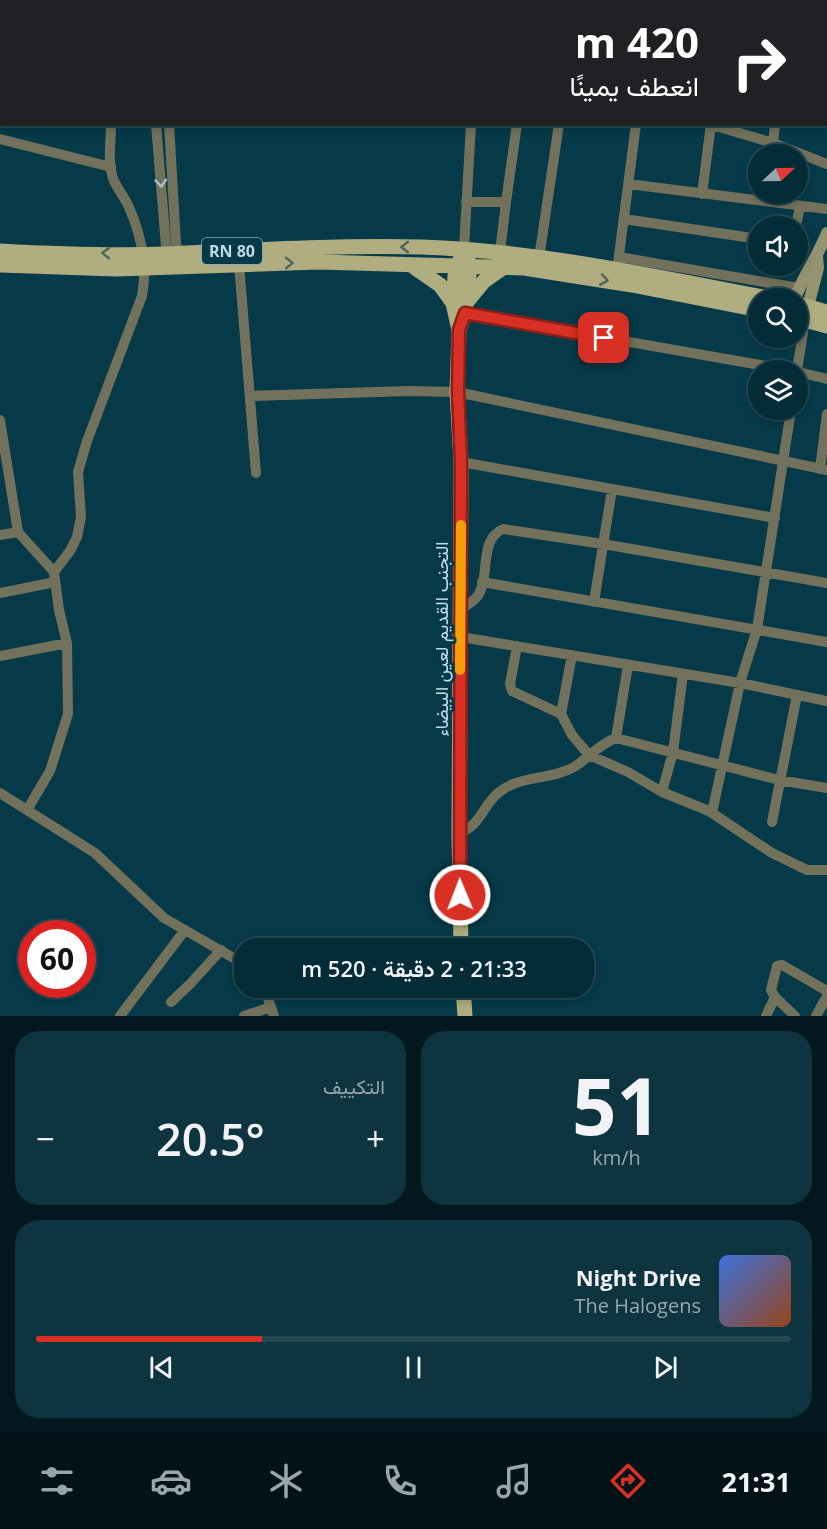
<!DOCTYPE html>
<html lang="ar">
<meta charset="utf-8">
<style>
:root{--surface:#042c37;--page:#0d343f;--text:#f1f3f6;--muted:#97a7ad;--line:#254852;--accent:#d93025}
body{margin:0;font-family:"Open Sans",Vazirmatn,sans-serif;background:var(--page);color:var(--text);direction:rtl;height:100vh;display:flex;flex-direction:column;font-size:22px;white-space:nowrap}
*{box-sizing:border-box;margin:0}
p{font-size:20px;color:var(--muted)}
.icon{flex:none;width:33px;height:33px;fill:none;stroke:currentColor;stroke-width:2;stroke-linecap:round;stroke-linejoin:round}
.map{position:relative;height:1016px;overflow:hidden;direction:ltr}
.panel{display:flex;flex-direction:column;gap:15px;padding:15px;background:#02181e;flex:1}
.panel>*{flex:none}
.banner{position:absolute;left:0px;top:0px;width:828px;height:126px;box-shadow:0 3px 9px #0003,0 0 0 2px var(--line);direction:rtl;background:#202124;color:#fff;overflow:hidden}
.needle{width:39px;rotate:68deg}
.fabs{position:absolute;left:748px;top:144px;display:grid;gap:12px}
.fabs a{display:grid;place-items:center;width:60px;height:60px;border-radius:50%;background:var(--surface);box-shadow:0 3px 9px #0003,0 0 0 2px var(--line);font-size:30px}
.speed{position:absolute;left:18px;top:920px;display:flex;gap:12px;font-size:30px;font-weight:700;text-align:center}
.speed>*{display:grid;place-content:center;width:78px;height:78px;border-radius:50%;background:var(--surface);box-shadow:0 3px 9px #0003,0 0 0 2px var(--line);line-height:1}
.speed .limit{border:9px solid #d22;background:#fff;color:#111}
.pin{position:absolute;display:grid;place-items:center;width:51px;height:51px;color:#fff;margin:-26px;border-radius:12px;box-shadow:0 3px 9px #0006}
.me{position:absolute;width:66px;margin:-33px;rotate:359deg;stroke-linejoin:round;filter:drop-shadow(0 0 4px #0008)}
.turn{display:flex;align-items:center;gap:21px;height:126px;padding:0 30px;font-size:27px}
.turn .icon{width:78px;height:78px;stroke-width:2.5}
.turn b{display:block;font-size:42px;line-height:51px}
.big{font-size:45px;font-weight:600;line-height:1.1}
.panel .tile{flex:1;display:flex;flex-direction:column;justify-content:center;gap:9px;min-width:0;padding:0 21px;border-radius:24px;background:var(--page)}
.panel .dial{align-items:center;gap:0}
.dial b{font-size:78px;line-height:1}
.song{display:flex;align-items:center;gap:18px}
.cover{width:72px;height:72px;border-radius:9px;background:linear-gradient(135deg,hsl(220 70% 55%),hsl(20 70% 35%))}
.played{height:6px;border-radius:3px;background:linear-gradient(90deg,var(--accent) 30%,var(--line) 30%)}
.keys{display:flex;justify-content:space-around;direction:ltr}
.heat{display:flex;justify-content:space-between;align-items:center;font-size:33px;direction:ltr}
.panel .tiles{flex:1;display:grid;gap:15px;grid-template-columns:1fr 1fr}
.tile:last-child{grid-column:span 2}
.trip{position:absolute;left:234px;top:938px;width:360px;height:60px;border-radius:24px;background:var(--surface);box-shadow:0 3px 9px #0003,0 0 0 2px var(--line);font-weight:600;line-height:60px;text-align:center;direction:rtl}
.tab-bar{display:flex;height:96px;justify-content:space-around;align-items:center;background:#021216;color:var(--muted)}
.tab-bar .icon{width:42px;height:42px}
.tab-bar .selected{color:var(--accent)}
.tab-bar b{font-size:27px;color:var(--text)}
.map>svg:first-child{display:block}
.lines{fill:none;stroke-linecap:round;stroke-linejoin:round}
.minor{stroke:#72715b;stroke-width:10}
.secondary{stroke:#959370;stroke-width:12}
.primary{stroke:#b0ad80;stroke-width:15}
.oneway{stroke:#abc1c5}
.oneway2{stroke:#4a685f}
.route-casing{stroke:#8d1f18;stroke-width:15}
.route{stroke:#d93025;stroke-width:10}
.slow{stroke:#f59e0b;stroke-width:10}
.labels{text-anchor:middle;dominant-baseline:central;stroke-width:6;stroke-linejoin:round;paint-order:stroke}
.shield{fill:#063a49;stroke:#87abb8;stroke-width:1.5}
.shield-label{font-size:16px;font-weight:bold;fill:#bedce8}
.street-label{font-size:18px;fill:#bedce8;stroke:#063a49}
</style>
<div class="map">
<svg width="827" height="1016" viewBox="0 0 827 1016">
<rect width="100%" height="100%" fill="#063a49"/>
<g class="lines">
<path class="minor" d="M 37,0 L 38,2
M 147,0 L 147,2
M 162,0 L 162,2
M 375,0 L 376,2
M 477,2 L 477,0
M 576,2 L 576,0
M 652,2 L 652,0
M 725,2 L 725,0
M 792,2 L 792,0
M 0,82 L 2,83
M 826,111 L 827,111
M 156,124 L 167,259
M 169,124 L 177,260
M 709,124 L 773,143 L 827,164
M 0,139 L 111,167
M 772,154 L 775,124
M 628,184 L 827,209
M 702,194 L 711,124
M 466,202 L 506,202 L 517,124
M 624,219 L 759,239
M 796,226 L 800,206
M 464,249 L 471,124
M 500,252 L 506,202
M 619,257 L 799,288
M 539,258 L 559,124
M 618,263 L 636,124
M 239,264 L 256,473
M 458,312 L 789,370
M 797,370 L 805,320
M 798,372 L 827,379
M 250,396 L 408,391 L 457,392 L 827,470
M 0,420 L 18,532 L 0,535
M 461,462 L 775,518
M 820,469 L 827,414
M 18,532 L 54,572
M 482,582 L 827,642
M 0,593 L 55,582
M 594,602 L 612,489
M 461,609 C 467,605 475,601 479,594 C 490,575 479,539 503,529 L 603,544 L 827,583
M 461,637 L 740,683 L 827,701
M 517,646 L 510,684 L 512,691 L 561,714
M 572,655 L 561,714 L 572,735 L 589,755 L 628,772 L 662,792 L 709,811 L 772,853 L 807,870 L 827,870
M 0,656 L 67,643
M 616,738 L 628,665
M 662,792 L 673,752 L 683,674
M 0,793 L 95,853 L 164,918 L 244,964
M 27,810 L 50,771 L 68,714 L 67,643 L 59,610 L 54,572 L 70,551 L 77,537 L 81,517 L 78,472 L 87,441 L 142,296 C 148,265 141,234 128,205 C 124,197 118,189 114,181 C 107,164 111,142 111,124
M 712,813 L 740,683 L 757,629 L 791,410
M 772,822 L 797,695
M 459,832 C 479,828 482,807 497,794 C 519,774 550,781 574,767 C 589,758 599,744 616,738 L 779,780 L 827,788
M 264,987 L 274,1016
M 171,1002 L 191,983 L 221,950
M 120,1016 L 185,930
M 244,1016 L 271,1007
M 766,1016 L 775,997
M 795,1016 L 775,997 L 771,990 L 777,966 L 782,965 L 827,991
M 816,1016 L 827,996"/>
<path class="secondary" d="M 795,298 C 804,275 818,256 827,233
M 806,314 L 818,268 L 817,256"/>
<path class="primary" d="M 0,251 C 55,254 113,256 168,254 C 252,250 338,245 422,247 C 539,251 654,276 768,298
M 461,257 L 455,276 L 453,303 L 459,330 L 457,392 L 461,462 L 459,832 L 461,948
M 0,265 L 116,269 L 319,262 L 524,268 L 632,285 L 759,310
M 411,265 L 440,285 L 453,303
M 466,303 L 484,281 L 504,267
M 798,304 L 827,312
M 798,318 L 827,326
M 459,330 L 465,313 L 470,267 L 468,260
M 463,987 L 465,1016"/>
</g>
<defs><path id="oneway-chevron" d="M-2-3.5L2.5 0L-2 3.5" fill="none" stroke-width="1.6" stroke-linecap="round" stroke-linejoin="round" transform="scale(1.5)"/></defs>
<use class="oneway" href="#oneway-chevron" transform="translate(161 183) rotate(86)"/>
<g class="oneway2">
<use href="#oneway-chevron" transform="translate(405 247) rotate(-180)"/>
<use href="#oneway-chevron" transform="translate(106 253) rotate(-179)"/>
<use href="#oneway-chevron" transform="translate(289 263) rotate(-1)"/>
<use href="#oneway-chevron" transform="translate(604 280) rotate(10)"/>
</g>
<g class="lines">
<defs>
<path id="route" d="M 460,895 L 461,462 L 458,392 L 459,330 L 465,313 L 604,338"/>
</defs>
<use href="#route" class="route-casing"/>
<use href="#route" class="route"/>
<path class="slow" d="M 460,670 L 461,525"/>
</g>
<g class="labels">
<rect class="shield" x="202" y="238" width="60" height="26" rx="4.5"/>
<g class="shield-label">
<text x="232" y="251">RN 80</text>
</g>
<g class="street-label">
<text transform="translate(441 639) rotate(-90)">التجنب القديم لعين البيضاء</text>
</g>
</g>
</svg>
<div class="fabs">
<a><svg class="needle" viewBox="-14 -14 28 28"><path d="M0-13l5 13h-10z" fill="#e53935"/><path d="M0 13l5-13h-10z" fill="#97a7ad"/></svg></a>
<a><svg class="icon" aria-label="sound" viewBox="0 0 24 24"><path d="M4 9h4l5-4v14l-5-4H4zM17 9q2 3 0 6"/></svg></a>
<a><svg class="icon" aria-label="search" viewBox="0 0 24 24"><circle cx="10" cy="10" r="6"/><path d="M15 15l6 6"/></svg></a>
<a><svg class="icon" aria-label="layers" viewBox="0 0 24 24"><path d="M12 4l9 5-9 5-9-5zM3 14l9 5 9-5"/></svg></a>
</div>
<div class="speed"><div class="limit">60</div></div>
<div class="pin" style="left:604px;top:338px;background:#d93025"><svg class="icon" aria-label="arrive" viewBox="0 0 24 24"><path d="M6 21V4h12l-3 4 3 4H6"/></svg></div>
<svg class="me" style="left:460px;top:895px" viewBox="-20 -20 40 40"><circle r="17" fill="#d93025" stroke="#fff" stroke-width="3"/><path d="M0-11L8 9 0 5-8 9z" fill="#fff"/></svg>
<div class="trip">21:33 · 2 دقيقة · 520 m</div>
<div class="banner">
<div class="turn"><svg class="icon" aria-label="right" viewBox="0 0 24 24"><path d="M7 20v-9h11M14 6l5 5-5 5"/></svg><div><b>420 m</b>انعطف يمينًا</div></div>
</div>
</div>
<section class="panel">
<div class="tiles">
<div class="tile dial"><b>51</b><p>km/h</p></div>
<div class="tile"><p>التكييف</p>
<div class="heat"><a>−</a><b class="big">20.5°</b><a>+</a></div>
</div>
<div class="tile">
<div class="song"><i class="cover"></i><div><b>Night Drive</b><p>The Halogens</p></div></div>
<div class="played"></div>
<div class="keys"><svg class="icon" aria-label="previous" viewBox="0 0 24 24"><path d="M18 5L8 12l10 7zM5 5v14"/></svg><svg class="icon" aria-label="pause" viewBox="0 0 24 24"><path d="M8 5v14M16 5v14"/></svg><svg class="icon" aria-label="next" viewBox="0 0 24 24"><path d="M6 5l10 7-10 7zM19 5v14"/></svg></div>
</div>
</div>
</section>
<nav class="tab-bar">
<b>21:31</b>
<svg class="icon selected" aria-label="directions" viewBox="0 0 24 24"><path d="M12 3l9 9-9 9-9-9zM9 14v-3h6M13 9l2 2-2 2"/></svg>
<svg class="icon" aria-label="music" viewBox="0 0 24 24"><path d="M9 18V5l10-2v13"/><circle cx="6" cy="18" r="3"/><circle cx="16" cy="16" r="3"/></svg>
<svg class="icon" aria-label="phone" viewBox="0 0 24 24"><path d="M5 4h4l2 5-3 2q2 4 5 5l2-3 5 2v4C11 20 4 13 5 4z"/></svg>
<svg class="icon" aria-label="climate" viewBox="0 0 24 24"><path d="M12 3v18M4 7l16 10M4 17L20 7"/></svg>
<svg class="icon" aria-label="car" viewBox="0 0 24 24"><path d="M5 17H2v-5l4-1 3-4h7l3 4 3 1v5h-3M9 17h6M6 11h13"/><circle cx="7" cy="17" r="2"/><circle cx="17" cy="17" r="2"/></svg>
<svg class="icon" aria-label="filters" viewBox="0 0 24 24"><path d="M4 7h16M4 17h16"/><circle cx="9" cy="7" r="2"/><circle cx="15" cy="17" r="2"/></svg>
</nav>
